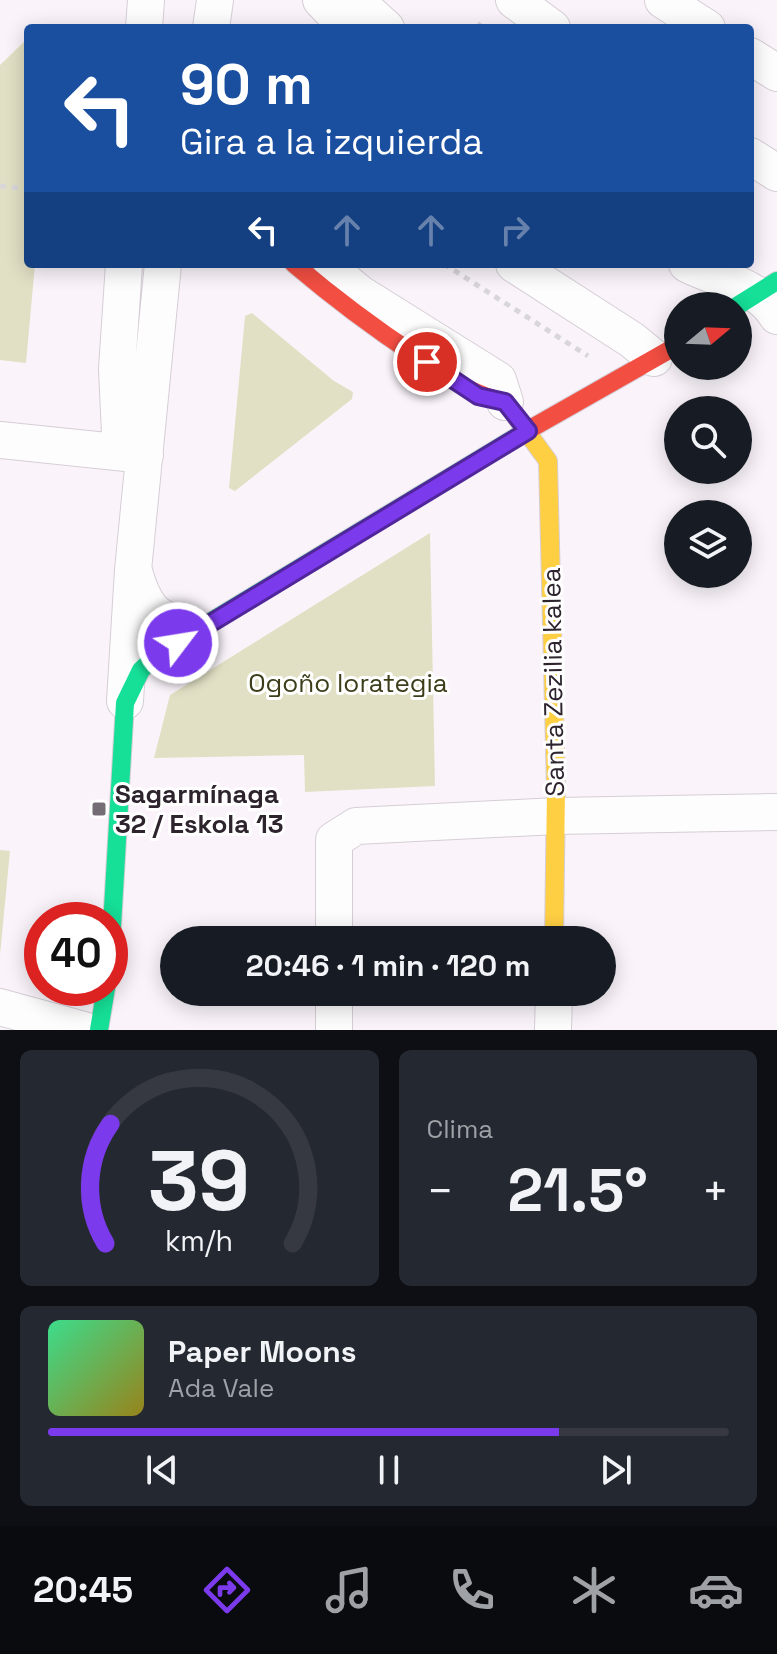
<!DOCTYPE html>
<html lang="es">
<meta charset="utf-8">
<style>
:root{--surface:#171b24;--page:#242831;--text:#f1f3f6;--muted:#9ea1a6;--line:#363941;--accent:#7c3aed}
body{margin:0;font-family:"Space Grotesk",sans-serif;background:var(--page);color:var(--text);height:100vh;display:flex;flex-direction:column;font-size:30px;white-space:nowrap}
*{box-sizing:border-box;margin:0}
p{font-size:26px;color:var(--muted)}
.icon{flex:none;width:44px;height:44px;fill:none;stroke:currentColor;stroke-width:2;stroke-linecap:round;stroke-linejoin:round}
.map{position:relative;height:1030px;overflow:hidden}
.drawer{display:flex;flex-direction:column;gap:20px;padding:20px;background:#0d0f14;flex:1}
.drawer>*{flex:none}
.banner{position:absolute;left:24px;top:24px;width:730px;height:244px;border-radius:8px;box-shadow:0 4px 20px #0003;background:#1a4fa0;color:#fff;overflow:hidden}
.needle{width:52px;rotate:71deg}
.controls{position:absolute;left:664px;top:292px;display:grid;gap:16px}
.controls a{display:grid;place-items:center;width:88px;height:88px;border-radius:50%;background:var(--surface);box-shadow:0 4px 20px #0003;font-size:40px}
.speed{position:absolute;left:24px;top:902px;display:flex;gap:16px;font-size:40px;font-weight:700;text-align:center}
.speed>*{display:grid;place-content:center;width:104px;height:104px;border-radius:50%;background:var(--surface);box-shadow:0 4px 20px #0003;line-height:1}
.speed .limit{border:12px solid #d22;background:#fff;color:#111}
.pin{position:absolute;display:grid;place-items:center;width:68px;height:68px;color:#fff;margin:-34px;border:4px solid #fff;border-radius:50%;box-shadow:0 2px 8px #0007}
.me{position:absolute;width:88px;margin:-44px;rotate:59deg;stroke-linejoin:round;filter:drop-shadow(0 0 6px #0008)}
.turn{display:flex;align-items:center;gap:28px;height:168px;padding:0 24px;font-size:36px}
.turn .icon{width:104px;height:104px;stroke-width:2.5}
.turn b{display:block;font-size:56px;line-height:68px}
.lanes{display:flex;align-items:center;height:76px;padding:0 24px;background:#0003;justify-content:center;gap:40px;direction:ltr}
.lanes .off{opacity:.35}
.big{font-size:60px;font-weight:700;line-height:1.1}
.drawer .widget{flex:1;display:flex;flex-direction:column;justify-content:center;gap:12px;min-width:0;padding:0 28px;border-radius:12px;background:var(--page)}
.drawer .dial{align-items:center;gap:0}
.dial svg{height:208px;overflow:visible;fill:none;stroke:var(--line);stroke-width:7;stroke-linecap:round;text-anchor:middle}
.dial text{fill:var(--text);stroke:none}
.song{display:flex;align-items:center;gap:24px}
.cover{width:96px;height:96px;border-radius:12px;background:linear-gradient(135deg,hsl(150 70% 55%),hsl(50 70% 35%))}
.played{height:8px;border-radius:4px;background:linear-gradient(90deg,var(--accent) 75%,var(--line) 75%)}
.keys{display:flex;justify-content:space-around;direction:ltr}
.heat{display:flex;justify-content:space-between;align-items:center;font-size:44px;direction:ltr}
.drawer .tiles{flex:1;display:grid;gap:20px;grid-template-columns:1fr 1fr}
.widget:last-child{grid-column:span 2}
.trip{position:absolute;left:160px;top:926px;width:456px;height:80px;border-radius:40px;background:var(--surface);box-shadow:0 4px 20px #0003;font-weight:700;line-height:80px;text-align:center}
.menu{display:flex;height:128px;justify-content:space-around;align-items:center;background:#090b0e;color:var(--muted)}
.menu .icon{width:56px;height:56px}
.menu .current{color:var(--accent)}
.menu b{font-size:36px;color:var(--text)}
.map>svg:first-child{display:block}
.green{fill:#e1e0c4}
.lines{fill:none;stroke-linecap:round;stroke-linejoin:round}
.street-casing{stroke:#d6ced6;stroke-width:38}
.fast-casing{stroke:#d6ced6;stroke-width:20}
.slow-casing{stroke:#d6ced6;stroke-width:20}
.jam-casing{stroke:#d6ced6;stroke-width:20}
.path{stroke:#d9d6d9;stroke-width:5;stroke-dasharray:6 6;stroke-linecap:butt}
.street{stroke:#fefdfe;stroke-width:36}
.fast{stroke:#16e098;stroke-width:18}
.slow{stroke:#ffcf43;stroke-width:18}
.jam{stroke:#f24e42;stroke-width:18}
.route-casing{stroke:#51269a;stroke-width:20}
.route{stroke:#7c3aed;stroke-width:14}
.poi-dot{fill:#756d75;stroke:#fff;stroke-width:3}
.labels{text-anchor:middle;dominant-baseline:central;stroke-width:6;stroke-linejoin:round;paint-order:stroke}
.street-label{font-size:26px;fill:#2d242e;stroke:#fff}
.park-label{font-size:26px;fill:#3d3e19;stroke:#fff}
.poi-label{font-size:26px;font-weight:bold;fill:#2d242e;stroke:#fff;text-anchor:start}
</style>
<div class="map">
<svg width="777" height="1030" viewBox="0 0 777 1030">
<rect width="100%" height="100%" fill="#faf4fa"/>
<path class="green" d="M 28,38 L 28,264 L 35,264 L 26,363 L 0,360 L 0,65 Z
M 252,313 L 334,381 L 353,392 L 352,399 L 235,491 L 229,488 L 245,316 Z
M 430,533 L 435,786 L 305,792 L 304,755 L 154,758 L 170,695 Z
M 0,850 L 10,851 L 0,955 Z"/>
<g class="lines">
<defs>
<path id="street" d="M 321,0 L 348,28
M 355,0 L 386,28
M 514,0 L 552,28
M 663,0 L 707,28
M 144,28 L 146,0
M 211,28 L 215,0
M 750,56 L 777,73
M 750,156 L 777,173
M 124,264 L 117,369 L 120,434 L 145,455
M 332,264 L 342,279 L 359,293 L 498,380 L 505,402
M 514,264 L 632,340 L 654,358
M 687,264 C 718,280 758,284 777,316
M 0,440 L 145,455
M 134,571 C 145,612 157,621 198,630
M 125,701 L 133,570 L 163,264
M 334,940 L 334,840 L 356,826 L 556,816 L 777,812
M 0,1007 L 84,1030
M 334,1030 L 334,992
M 553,1030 L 554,992"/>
<path id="fast" d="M 737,306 L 777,281
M 110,960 L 125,703 L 141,670 L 159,653 L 523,433
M 99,1030 L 106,988"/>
<path id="slow" d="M 511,410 L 548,461 L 556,789 L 554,940"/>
<path id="jam" d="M 294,264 C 334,298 374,328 418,357 C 449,377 468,394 505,402 L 511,410
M 523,433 L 678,345"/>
</defs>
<use href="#street" class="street-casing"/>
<use href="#fast" class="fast-casing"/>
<use href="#slow" class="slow-casing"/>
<use href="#jam" class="jam-casing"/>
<path class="path" d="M 478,27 L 481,23
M 0,186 L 28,189
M 444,264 L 588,356"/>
<use href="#street" class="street"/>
<use href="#fast" class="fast"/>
<use href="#slow" class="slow"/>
<use href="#jam" class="jam"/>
</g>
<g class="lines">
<defs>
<path id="route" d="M 178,643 L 528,431 L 505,402 L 478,396 L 427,362"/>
</defs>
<use href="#route" class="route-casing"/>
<use href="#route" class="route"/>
</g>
<rect class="poi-dot" x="91" y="801" width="16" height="16" rx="4"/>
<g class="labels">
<g class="street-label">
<text transform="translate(553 682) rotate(-91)">Santa Zezilia kalea</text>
</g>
<g class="park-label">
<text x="348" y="683">Ogoño lorategia</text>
</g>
<g class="poi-label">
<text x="115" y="794">Sagarmínaga<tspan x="115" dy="30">32 / Eskola 13</tspan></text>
</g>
</g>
</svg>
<div class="controls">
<a><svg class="needle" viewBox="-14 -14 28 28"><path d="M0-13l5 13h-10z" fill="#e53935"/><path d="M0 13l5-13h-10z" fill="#9ea1a6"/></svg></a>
<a><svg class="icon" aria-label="search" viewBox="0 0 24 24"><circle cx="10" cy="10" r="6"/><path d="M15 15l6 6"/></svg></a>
<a><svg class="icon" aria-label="layers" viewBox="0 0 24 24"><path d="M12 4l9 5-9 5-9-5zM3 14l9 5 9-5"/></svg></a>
</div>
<div class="speed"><div class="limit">40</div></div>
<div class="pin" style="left:427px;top:362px;background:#d93025"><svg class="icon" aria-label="arrive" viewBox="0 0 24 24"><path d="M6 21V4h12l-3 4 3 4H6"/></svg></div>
<svg class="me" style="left:178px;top:643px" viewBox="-20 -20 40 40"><circle r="17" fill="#7c3aed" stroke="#fff" stroke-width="3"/><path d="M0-11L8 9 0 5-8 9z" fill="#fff"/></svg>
<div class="trip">20:46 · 1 min · 120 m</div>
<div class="banner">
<div class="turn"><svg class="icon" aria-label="left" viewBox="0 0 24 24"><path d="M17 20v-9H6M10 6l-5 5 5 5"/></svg><div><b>90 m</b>Gira a la izquierda</div></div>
<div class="lanes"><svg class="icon" aria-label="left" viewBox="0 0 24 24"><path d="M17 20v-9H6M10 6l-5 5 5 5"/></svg><svg class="icon off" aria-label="ahead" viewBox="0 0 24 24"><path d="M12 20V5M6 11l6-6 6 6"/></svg><svg class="icon off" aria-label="ahead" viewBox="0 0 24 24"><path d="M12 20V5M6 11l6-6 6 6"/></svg><svg class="icon off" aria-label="right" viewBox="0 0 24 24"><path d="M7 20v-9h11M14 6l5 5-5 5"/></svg></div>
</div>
</div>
<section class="drawer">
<div class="tiles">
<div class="widget dial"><svg viewBox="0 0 100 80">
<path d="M14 69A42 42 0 1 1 86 69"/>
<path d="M14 69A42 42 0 0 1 16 23" stroke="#7c3aed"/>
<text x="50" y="56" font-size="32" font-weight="700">39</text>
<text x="50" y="72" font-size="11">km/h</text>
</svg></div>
<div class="widget"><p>Clima</p>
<div class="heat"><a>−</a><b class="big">21.5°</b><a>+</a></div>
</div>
<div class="widget">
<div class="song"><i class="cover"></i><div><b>Paper Moons</b><p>Ada Vale</p></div></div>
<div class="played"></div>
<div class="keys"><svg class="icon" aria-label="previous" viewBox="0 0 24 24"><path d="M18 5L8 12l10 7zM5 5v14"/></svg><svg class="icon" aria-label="pause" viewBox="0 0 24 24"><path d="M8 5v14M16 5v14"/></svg><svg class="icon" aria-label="next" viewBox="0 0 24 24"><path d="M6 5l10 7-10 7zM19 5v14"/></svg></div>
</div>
</div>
</section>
<nav class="menu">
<b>20:45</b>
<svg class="icon current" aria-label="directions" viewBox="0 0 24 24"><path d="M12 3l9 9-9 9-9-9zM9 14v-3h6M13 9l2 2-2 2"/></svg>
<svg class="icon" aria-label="music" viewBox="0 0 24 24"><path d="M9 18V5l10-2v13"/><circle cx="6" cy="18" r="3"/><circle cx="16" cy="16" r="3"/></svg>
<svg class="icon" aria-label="phone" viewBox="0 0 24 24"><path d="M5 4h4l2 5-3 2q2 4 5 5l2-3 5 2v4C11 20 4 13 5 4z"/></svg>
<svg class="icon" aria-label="climate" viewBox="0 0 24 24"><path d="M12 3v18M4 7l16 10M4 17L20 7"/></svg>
<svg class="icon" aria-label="car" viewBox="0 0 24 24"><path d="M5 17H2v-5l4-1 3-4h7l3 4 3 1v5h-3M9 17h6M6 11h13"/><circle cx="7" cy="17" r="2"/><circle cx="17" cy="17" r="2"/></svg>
</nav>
